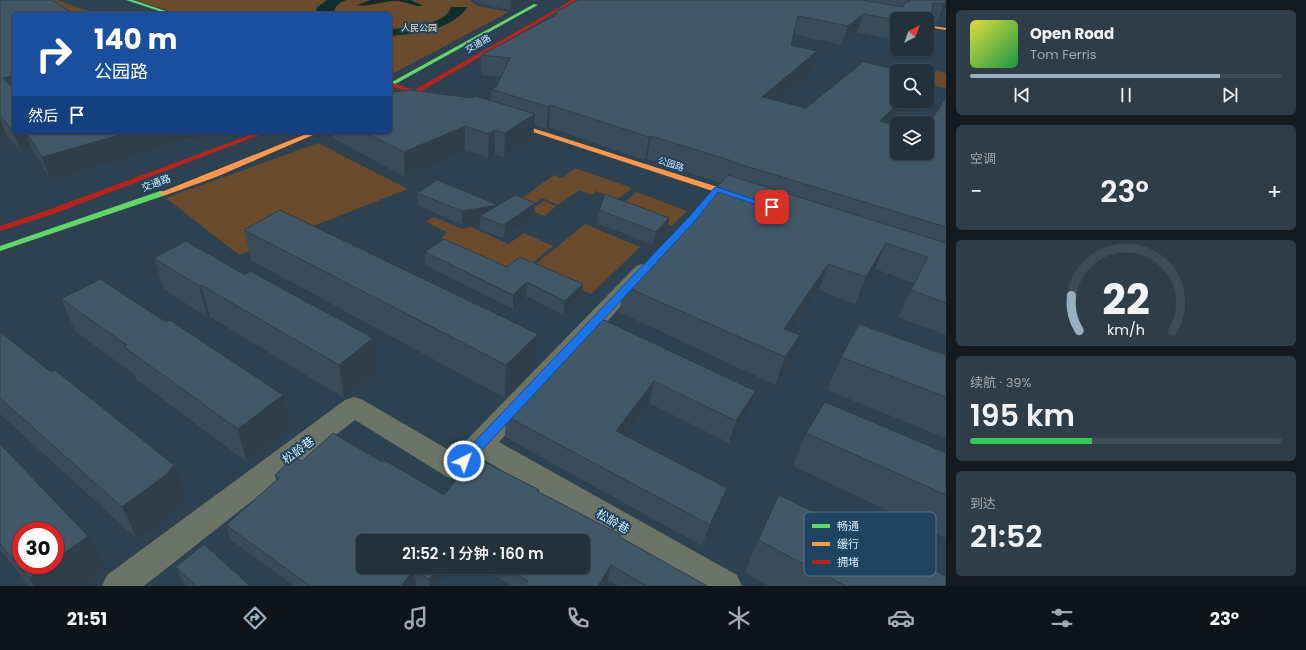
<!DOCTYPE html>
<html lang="zh">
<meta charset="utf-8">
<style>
:root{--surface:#22313c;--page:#2e3d47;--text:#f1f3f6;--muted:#a2a9af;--line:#3f4c56;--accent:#9aafbe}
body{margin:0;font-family:Poppins,"Noto Sans SC",sans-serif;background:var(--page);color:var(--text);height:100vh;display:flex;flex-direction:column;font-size:15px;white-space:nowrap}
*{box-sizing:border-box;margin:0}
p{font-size:13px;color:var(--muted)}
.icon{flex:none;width:22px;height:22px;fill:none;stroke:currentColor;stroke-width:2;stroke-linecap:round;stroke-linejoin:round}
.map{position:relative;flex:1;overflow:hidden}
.details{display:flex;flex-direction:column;gap:10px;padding:10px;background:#131b21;width:360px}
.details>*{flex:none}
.top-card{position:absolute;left:12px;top:12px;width:380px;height:122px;border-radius:6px;box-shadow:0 1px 3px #0004,0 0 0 1px var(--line);background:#1a4fa0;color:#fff;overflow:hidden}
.needle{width:26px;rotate:41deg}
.fabs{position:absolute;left:890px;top:12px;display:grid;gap:8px}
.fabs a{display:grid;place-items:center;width:44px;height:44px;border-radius:6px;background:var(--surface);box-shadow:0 1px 3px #0004,0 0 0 1px var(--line);font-size:20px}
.speed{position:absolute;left:12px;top:522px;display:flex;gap:8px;font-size:20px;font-weight:700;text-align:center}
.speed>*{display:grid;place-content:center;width:52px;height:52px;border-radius:50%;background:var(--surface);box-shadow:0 1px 3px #0004,0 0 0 1px var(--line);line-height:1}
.speed .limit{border:6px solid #d22;background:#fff;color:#111}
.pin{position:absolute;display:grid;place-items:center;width:34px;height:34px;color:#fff;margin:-17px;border-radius:8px;box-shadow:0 2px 6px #0006}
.me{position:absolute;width:44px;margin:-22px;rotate:42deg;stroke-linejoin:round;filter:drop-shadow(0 0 3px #0008)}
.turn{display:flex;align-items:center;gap:14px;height:84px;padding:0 16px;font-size:18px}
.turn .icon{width:52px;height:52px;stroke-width:2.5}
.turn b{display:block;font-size:28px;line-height:34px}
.then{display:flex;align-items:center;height:38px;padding:0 16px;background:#0003;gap:8px;font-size:15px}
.big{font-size:30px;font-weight:600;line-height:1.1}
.details .widget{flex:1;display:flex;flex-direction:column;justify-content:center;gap:6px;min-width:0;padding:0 14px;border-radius:6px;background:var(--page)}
.details .dial{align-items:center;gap:0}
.dial svg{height:104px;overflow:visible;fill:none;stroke:var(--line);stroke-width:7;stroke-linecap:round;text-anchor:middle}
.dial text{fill:var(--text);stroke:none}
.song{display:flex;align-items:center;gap:12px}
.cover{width:48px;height:48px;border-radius:6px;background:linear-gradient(135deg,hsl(60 70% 55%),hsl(140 70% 35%))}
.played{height:4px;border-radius:2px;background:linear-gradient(90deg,var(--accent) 80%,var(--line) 80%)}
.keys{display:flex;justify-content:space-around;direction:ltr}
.heat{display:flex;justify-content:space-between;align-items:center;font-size:22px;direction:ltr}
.charge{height:6px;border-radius:3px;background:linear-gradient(90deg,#34c759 39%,var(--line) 0)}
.trip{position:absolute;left:356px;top:534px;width:234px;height:40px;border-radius:6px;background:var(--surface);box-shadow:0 1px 3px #0004,0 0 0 1px var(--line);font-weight:600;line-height:40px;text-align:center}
.tab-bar{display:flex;height:64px;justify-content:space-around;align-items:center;background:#0e1418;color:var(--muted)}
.tab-bar .icon{width:28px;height:28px}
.tab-bar .current{color:var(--accent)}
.tab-bar b{font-size:18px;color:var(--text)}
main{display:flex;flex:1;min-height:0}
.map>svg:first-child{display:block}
.green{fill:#6a4b2d}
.water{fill:#102e2c}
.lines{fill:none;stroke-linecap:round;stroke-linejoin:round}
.street{fill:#6c7367;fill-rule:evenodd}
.fast{fill:#63d668;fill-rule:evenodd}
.slow{fill:#ff974d;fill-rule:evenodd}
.jam{fill:#b3261e;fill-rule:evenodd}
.wall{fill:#3a4c59}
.shaded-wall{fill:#2f3e48}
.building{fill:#435867;stroke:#2f3e48}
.route{fill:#1a73e8;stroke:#114b97}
.labels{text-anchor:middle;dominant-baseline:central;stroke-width:4;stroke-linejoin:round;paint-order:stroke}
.far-park-label{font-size:9px;fill:#fddec3;stroke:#1e445f}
.far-street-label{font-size:9px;fill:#d5eafa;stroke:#1e445f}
.street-label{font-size:10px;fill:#d5eafa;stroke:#1e445f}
.near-street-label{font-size:12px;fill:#d5eafa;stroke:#1e445f}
.key{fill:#1e445f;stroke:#55768e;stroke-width:1}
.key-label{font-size:11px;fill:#d5eafa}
</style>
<main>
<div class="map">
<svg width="946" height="586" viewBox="0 0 946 586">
<rect width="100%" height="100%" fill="#2d4150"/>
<path class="green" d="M 52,0 L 57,0 L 97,14 L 67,14 L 39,3 Z
M 135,0 L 472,0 L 470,1 L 478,6 L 509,12 L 390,75 L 390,14 L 179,14 Z
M 936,71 L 946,73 L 946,88 L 927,84 Z
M 318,143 L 408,189 L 239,255 L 166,198 Z
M 575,168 L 632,188 L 617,200 L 596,191 L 591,195 L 579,190 L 558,205 L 542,198 L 533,205 L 519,200 L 554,175 L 562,178 Z
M 637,192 L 687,211 L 672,226 L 621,205 Z
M 544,201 L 556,206 L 545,216 L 516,206 L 520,202 L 535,207 Z
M 434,217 L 462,229 L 471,227 L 508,244 L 524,233 L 553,246 L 525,269 L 512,273 L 441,238 L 447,232 L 426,222 Z
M 585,224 L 640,247 L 591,294 L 532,267 Z"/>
<path class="water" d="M 327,0 L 346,0 C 339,3 334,6 334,14 L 315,14 L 317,7 Z
M 371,0 L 411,0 L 423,6 C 413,7 406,1 395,1 C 382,1 370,7 357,5 Z
M 451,7 L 468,7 C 451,30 417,34 390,36 L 391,29 C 407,28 446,25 451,7 Z"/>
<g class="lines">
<path class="street" d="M 643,264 L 650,266 L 654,270 L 650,274 L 499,442 L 737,575 L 742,586 L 695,586 L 483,459 C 471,473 467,484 447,477 L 355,420 L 144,586 L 102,586 L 107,575 L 345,400 L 354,397 L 363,400 L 454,453 L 636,266 Z"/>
<path class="fast" d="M 126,0 L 133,0 L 175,14 L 168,14 Z
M 534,4 L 538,5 L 390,87 L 390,83 Z
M 160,191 L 163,191 L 167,193 L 166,195 L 0,251 L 0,246 Z"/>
<path class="slow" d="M 927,25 L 946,28 L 946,30 L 927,27 Z
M 503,120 L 507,120 L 746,196 L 747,198 L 746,200 L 740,200 L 503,122 Z
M 311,132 L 320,132 L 216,177 L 166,195 L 163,195 L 159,193 Z"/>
<path class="jam" d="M 572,0 L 577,0 L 420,92 L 438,98 L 438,100 L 415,94 L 390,104 L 390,100 L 409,92 L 390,86 L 390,82 L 414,90 Z
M 258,132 L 267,132 L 51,215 L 0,231 L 0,226 L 45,211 Z"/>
</g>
<path class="wall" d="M 0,0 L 14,14 L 14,132 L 211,132 L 51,180 L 32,149 L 21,152 L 7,136 L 0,138 Z
M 475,0 L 530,0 L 510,10 L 475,2 Z
M 578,0 L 946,0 L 946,12 L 944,12 L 937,22 L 934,22 L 930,32 L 927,36 L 927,19 L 897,19 L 897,40 L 857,32 L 842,45 L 793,34 L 791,45 L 812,71 L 777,101 L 806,108 L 897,101 L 913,101 L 891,124 L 927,153 L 931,121 L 946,97 L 946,335 L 898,317 L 914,283 L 875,269 L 855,304 L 819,290 L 791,332 L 790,363 L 775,385 L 619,312 L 624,286 L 661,247 L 721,183 L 647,159 L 645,160 L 632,156 L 549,127 L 547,129 L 534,125 L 533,138 L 504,157 L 495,154 L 488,158 L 465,150 L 405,177 L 333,138 L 332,132 L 390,132 L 471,98 L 491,100 L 491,89 L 496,87 L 501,77 L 481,75 L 481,55 L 554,16 L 554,13 Z
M 417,193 L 498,205 L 535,203 L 534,216 L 504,237 L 499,237 L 480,229 L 480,221 L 462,225 L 418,205 Z
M 599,210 L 669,218 L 667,231 L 653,245 L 597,223 Z
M 244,230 L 538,334 L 536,366 L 505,398 L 251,260 Z
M 425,252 L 507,267 L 583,284 L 582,298 L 563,315 L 526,296 L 513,309 L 425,265 Z
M 154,258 L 245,275 L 377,371 L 344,398 L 210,317 L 208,318 L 164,289 Z
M 61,299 L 290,428 L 247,462 L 137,380 L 135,375 L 75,331 Z
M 600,318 L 748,412 L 729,443 L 649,403 L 625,436 L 720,510 L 702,546 L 505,437 L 506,416 Z
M 0,332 L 187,499 L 180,508 L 138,540 L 0,414 Z
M 946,355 L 946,438 L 827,390 L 841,357 Z
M 806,433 L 946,453 L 946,538 L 793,466 Z
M 0,444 L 106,569 L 84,586 L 30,586 L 0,550 Z
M 302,461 L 382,462 L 444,495 L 539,490 L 538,492 L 707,586 L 619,586 L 608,580 L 604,586 L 512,586 L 480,567 L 583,567 L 583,541 L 363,541 L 363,567 L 451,567 L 436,586 L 418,586 L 416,584 L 414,586 L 294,586 L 231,540 L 226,525 L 276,481 L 275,475 Z
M 758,540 L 946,586 L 768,586 L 745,573 Z
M 176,567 L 250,586 L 187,586 L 182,581 Z"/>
<path class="shaded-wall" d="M 511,0 L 530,0 L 510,10 Z
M 946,1 L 946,8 L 944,12 L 937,22 L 944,4 Z
M 863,14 L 857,32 L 842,45 L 848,26 Z
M 937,14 L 930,32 L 927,36 L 927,26 Z
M 817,51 L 812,71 L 757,119 L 762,97 Z
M 14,75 L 14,98 L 3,78 Z
M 900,101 L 913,101 L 871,144 L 880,121 Z
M 550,105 L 549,127 L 547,129 L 548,107 Z
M 535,114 L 533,138 L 504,157 L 505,133 Z
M 0,119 L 7,136 L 0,138 Z
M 465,126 L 465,150 L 405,177 L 404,152 Z
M 14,129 L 14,132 L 25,132 L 32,149 L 21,152 L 12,130 Z
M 495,130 L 495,154 L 488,158 L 489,134 Z
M 130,132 L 211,132 L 51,180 L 42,157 Z
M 651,136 L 647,159 L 645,160 L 649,137 Z
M 535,203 L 534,216 L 504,237 L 505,224 Z
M 498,205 L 480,216 L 480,221 L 462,225 L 462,211 Z
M 669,218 L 667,231 L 653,245 L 656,232 Z
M 886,243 L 875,269 L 855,304 L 866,277 Z
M 828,264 L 819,290 L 776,353 L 784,329 Z
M 527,282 L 526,296 L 513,309 L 513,295 Z
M 583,284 L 582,298 L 563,315 L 565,301 Z
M 201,285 L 210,317 L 208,318 L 199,286 Z
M 538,334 L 536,366 L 505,398 L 506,365 Z
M 800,335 L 790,363 L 775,385 L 785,357 Z
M 373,338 L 377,371 L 344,398 L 339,365 Z
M 654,381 L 649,403 L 612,453 L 616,431 Z
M 755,391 L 748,412 L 729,443 L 736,421 Z
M 283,395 L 290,428 L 247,462 L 238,429 Z
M 174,465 L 187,499 L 180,508 L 138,540 L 122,507 Z
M 727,488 L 720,510 L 702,546 L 710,525 Z
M 88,536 L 106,569 L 84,586 L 34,586 L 29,578 L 48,565 L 55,565 L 55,560 Z
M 611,565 L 608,580 L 604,586 L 598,586 Z
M 439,567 L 451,567 L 436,586 L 430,586 L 429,579 Z
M 414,570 L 416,584 L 414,586 L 401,586 Z"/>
<path class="building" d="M 0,0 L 52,0 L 74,14 L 14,14 L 14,75 L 3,78 L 14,89 L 14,129 L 12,130 L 0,116 Z
M 578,0 L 862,0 L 903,7 L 905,3 L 910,1 L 908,0 L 946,0 L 946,1 L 944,4 L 933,3 L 932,12 L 937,14 L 927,26 L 927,19 L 897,19 L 897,20 L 863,14 L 848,26 L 798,16 L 791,45 L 817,51 L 762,97 L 806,108 L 863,62 L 902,71 L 897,71 L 897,101 L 900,101 L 880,121 L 897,126 L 897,153 L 927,153 L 927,126 L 931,121 L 946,97 L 946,227 L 739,164 L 729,160 L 651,136 L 649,137 L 550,105 L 548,107 L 491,89 L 496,87 L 510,58 L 481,55 L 558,14 L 554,13 Z
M 411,90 L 471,98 L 476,96 L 535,114 L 505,133 L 495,130 L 489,134 L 465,126 L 404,152 L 364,132 L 390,132 L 390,92 Z
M 26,132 L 130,132 L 42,157 Z
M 728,175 L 946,243 L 946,303 L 911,290 L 928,257 L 886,243 L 866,277 L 828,264 L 784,329 L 800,335 L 785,357 L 624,286 L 661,247 Z
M 437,180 L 498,205 L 462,211 L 417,193 Z
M 605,194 L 669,218 L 656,232 L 599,210 Z
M 515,195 L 535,203 L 505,224 L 500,224 L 480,216 Z
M 280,210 L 538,334 L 506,365 L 244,230 Z
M 444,239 L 507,267 L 520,257 L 583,284 L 565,301 L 527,282 L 513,295 L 425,252 Z
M 186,241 L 245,275 L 250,271 L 373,338 L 339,365 L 201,285 L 199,286 L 154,258 Z
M 100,279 L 166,322 L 170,320 L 283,395 L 238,429 L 124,347 L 127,345 L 61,299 Z
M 600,318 L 755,391 L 736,421 L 654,381 L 616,431 L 727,488 L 710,525 L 506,416 Z
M 859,324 L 946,355 L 946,397 L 841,357 Z
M 0,332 L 51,372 L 55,370 L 174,465 L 167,474 L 122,507 L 0,398 Z
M 825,402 L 946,453 L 946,495 L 806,433 Z
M 333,433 L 382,462 L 384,460 L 444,495 L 475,457 L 539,490 L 537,491 L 621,535 L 620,537 L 707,586 L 647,586 L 611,565 L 598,586 L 525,586 L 528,581 L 505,567 L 583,567 L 583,541 L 363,541 L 363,567 L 439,567 L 429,579 L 414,570 L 401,586 L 310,586 L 226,525 L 279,478 L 275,475 L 294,457 L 302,461 Z
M 0,444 L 88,536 L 55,560 L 55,531 L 21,531 L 21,565 L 48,565 L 29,578 L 0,544 Z
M 779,495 L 946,576 L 946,586 L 846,586 L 758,540 Z
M 204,544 L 250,586 L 196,586 L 176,567 Z"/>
<path class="route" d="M 717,187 L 776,207 L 772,210 L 718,192 L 694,222 L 469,464 L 464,465 L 460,464 L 459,461 L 460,457 L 688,218 L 714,188 Z"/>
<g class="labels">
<g class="far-park-label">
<text x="419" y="28">人民公园</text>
</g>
<g class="far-street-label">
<text transform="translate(478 44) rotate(-30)">交通路</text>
<text transform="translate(671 164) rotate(18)">公园路</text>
</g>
<g class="street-label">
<text transform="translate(156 183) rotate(-20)">交通路</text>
</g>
<g class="near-street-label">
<text transform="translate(298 450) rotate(-37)">松龄巷</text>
<text transform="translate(613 521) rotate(30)">松龄巷</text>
</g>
</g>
<rect x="804" y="512" width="132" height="64" rx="6" class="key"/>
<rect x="812" y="524" width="18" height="4" fill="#63d668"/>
<rect x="812" y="542" width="18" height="4" fill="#ff974d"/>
<rect x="812" y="560" width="18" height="4" fill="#b3261e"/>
<g class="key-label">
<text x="837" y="530">畅通</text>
<text x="837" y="548">缓行</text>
<text x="837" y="566">拥堵</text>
</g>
</svg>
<div class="fabs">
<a><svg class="needle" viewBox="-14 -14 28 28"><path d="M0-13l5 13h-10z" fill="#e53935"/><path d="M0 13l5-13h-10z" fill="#a2a9af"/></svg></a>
<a><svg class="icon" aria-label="search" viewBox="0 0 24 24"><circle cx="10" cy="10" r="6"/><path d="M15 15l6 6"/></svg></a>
<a><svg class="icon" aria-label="layers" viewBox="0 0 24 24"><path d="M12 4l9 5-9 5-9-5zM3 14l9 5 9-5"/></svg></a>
</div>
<div class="speed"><div class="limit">30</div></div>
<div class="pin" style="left:772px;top:207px;background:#d93025"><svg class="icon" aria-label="arrive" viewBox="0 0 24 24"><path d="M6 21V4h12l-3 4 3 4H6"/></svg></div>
<svg class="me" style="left:464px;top:461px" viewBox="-20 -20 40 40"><circle r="17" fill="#1a73e8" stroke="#fff" stroke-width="3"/><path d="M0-11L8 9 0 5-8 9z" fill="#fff"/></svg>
<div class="trip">21:52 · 1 分钟 · 160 m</div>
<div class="top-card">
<div class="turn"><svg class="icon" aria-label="right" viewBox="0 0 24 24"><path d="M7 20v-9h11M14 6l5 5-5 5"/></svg><div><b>140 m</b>公园路</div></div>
<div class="then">然后<svg class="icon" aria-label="arrive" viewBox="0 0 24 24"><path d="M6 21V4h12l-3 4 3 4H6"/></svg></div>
</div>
</div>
<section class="details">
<div class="widget">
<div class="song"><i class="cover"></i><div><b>Open Road</b><p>Tom Ferris</p></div></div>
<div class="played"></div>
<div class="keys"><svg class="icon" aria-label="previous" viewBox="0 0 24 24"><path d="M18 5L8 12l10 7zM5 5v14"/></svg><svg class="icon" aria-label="pause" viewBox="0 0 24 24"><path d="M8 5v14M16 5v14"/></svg><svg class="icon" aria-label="next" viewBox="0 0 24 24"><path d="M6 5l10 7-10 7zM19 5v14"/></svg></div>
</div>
<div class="widget"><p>空调</p>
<div class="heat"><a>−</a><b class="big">23°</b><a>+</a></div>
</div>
<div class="widget dial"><svg viewBox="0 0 100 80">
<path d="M14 69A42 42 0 1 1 86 69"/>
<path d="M14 69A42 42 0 0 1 8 42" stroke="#9aafbe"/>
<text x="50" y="56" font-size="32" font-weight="700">22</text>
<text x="50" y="72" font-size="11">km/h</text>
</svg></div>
<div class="widget"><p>续航 · 39%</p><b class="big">195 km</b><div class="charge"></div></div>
<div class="widget"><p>到达</p><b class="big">21:52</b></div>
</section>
</main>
<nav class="tab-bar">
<b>21:51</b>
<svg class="icon current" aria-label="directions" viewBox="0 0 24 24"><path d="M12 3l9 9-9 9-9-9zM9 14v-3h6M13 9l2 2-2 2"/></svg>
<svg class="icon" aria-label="music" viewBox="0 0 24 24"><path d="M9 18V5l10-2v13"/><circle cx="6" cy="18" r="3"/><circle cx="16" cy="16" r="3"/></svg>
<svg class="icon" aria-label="phone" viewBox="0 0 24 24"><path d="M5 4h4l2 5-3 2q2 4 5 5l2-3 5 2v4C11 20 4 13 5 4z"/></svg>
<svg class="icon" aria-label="climate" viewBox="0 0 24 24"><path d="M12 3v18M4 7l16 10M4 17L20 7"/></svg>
<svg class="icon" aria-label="car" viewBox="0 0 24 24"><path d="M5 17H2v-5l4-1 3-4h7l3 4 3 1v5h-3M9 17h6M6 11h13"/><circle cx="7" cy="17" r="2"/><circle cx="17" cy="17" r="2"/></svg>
<svg class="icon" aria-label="filters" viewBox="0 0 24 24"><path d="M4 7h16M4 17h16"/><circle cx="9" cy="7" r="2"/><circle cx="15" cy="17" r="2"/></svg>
<b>23°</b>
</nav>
